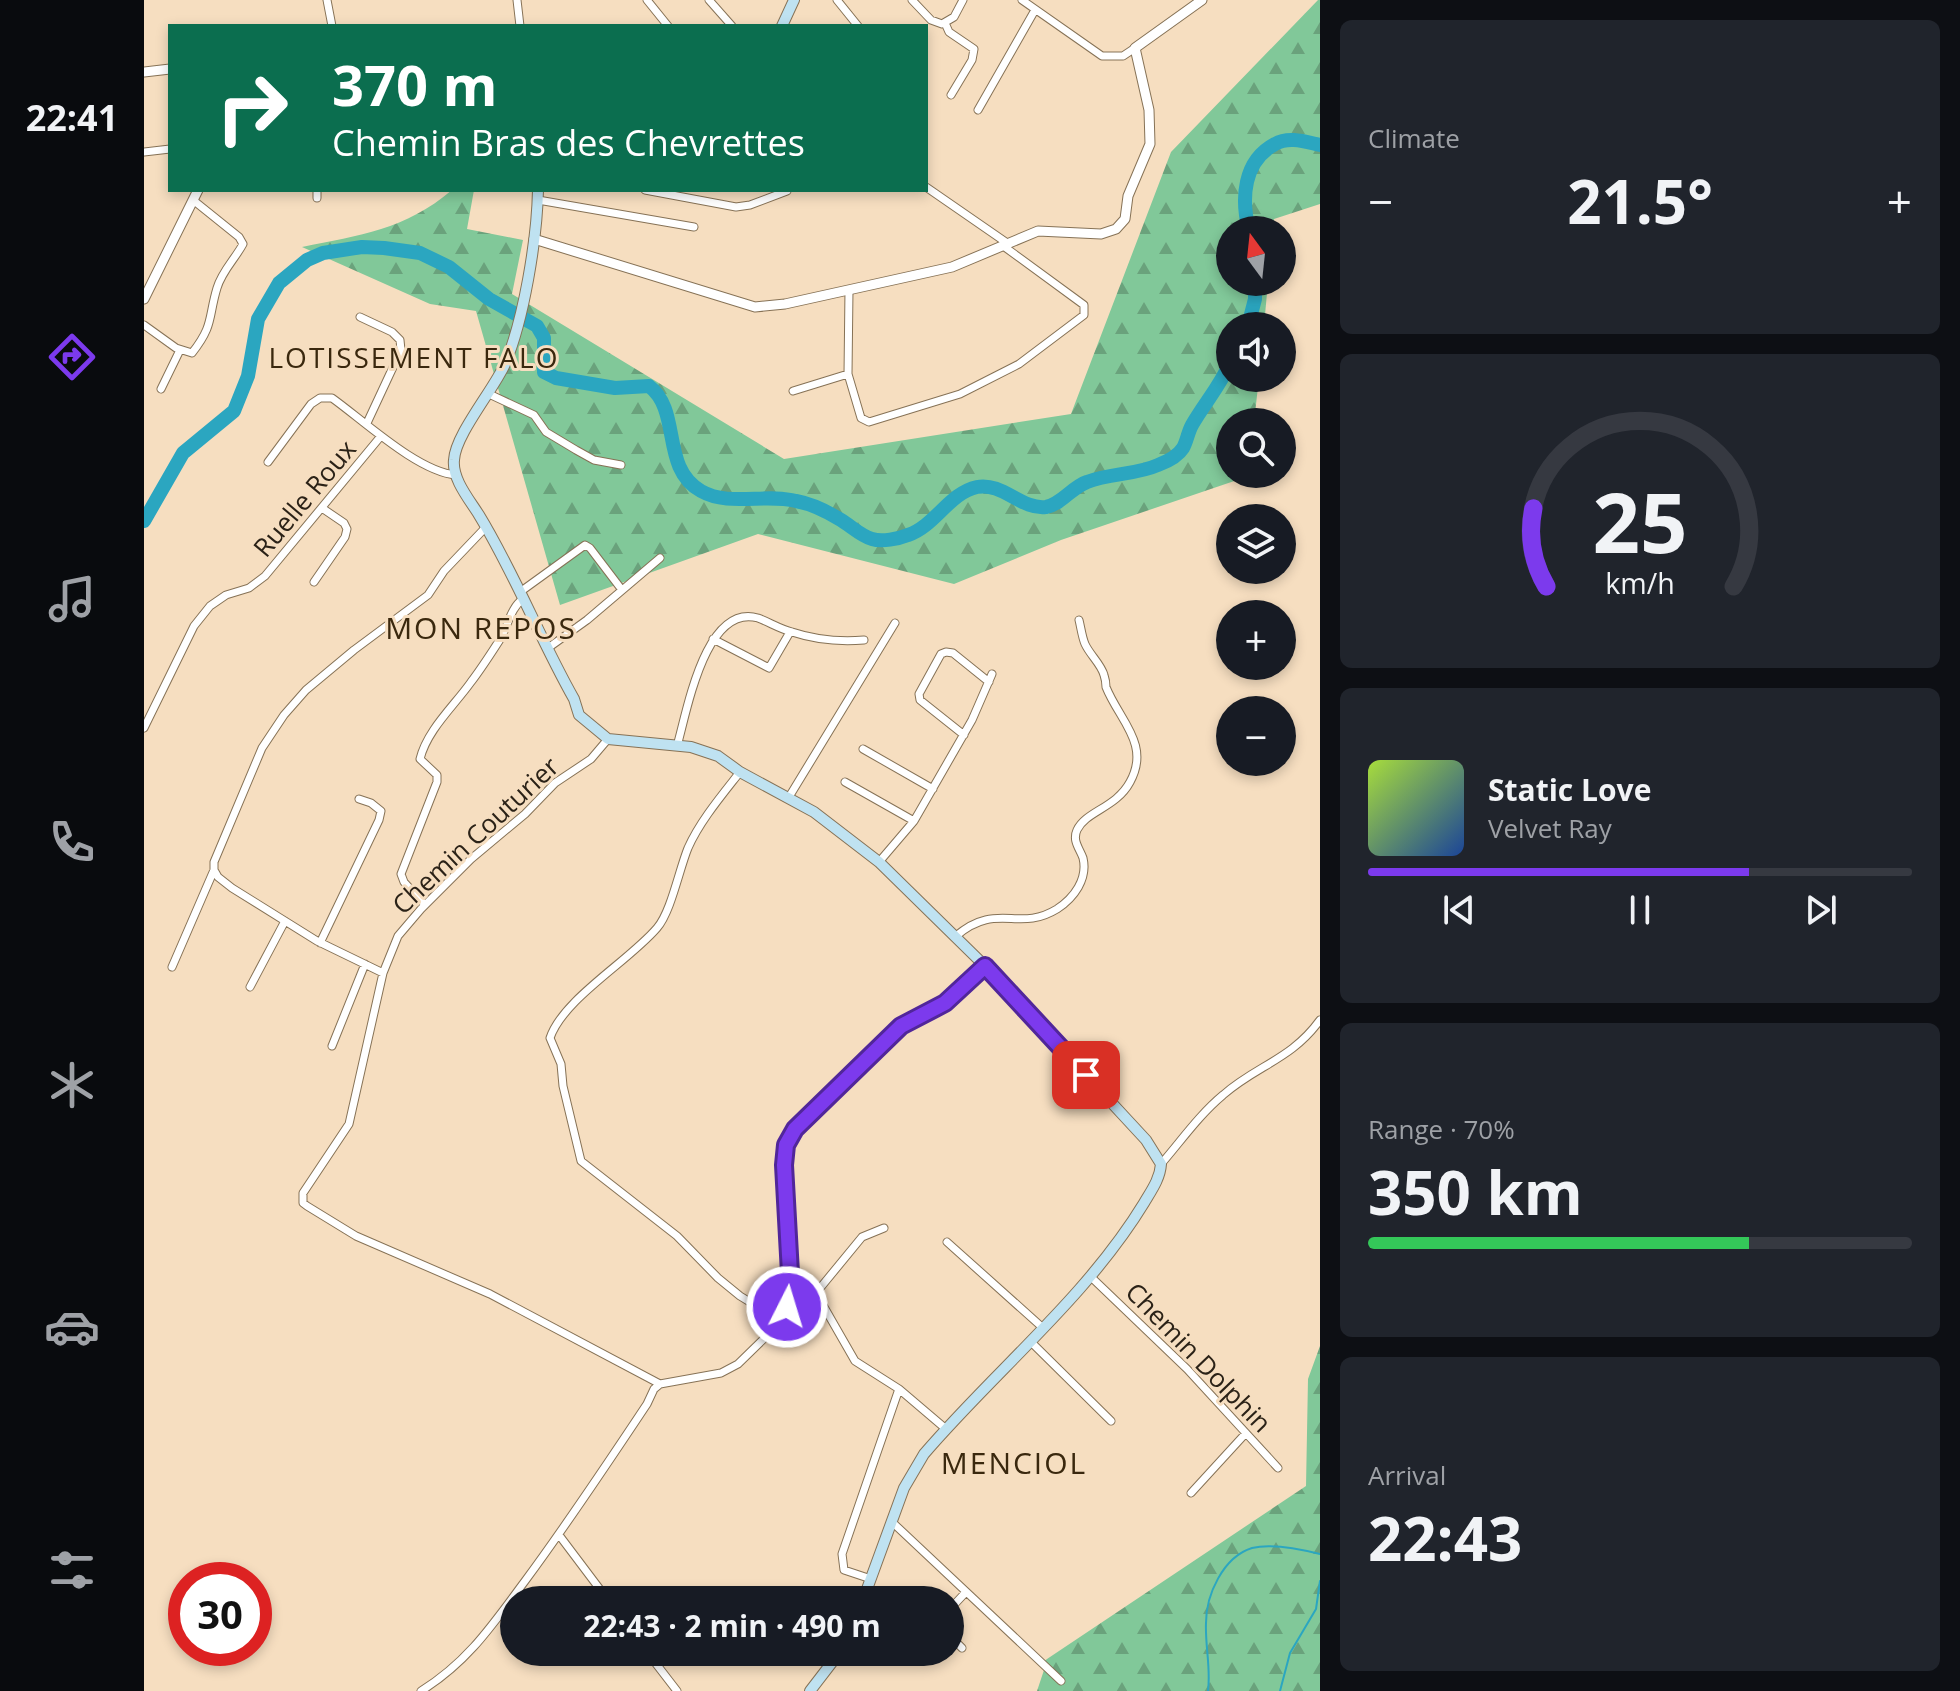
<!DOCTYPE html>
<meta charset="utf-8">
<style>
:root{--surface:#171b24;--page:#20242c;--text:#f1f3f6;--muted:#9ea1a6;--line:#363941;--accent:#7c3aed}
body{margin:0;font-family:"Open Sans",sans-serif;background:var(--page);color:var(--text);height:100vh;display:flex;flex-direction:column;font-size:30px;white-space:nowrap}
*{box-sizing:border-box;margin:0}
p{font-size:26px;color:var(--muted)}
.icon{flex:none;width:44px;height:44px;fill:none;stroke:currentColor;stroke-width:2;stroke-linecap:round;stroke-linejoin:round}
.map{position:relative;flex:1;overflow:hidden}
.details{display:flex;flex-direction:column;gap:20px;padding:20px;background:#0d0f14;width:640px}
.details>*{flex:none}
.hud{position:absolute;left:24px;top:24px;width:760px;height:168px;border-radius:0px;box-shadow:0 4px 12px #0003;background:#0b6e4f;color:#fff;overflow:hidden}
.needle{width:52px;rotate:345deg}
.tools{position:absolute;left:1072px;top:216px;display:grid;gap:16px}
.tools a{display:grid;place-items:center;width:80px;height:80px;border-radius:50%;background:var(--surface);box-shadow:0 4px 12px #0003;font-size:40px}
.speed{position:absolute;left:24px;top:1562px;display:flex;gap:16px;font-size:40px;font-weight:700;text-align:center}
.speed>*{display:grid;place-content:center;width:104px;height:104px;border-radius:50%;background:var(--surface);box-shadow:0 4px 12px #0003;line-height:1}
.speed .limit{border:12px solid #d22;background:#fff;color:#111}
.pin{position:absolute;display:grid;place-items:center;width:68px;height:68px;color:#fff;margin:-34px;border-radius:16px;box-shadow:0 4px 12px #0006}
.me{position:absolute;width:88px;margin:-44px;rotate:5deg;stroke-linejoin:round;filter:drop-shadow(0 0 6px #0008)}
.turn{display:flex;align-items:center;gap:28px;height:168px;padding:0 32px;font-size:36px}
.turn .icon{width:104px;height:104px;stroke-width:2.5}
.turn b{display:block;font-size:56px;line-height:68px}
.big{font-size:60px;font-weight:700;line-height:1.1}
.details .tile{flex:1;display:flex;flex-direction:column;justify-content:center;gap:12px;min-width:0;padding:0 28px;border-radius:12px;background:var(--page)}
.details .dial{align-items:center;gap:0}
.dial svg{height:208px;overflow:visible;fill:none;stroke:var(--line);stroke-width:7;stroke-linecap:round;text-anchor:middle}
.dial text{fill:var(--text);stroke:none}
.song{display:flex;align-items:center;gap:24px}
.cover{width:96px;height:96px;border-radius:12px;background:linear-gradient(135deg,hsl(80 70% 55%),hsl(220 70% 35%))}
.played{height:8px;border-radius:4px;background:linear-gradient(90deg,var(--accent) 70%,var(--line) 70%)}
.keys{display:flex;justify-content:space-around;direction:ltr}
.heat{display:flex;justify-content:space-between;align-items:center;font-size:44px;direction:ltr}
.charge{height:12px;border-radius:6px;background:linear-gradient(90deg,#34c759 70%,var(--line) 0)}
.trip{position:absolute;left:356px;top:1586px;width:464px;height:80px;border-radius:40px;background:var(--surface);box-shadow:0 4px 12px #0003;font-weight:700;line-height:80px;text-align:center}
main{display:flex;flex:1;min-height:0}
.tabs{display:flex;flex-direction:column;width:144px;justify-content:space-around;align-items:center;background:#090b0e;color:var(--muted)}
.tabs .icon{width:56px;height:56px}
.tabs .active{color:var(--accent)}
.tabs b{font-size:36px;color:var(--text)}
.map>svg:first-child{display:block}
.forest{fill:url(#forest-firs)}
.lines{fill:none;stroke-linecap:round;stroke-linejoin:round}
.stream{stroke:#2ba6c0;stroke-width:2}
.river{stroke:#2ba6c0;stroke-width:14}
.minor-casing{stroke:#867256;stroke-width:9}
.tertiary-casing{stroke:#867256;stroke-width:11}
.secondary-casing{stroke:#867256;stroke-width:12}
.minor{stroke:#fff;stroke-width:7}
.tertiary{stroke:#fff;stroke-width:9}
.secondary{stroke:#bfe2f1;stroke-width:10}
.route-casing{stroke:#51269a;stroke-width:20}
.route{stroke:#7c3aed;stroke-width:14}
.labels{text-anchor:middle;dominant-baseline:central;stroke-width:6;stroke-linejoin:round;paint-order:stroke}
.street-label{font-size:26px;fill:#2b2217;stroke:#f6dec0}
.neighbourhood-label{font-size:28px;letter-spacing:2px;fill:#3a280e;stroke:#f6dec0}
.quarter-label{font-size:30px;letter-spacing:2px;fill:#3a280e;stroke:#f6dec0}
</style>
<main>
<nav class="tabs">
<b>22:41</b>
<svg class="icon active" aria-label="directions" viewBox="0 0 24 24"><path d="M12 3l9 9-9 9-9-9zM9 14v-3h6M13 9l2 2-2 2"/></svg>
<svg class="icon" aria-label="music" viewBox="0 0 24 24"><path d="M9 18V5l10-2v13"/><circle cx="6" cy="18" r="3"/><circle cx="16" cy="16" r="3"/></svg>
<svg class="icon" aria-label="phone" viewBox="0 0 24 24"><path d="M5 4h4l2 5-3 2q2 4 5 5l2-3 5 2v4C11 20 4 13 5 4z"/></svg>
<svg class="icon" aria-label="climate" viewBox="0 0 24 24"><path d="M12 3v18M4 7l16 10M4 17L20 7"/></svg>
<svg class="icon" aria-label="car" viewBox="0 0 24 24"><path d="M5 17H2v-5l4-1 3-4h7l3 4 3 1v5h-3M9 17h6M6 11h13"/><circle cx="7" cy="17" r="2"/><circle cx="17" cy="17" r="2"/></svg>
<svg class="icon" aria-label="filters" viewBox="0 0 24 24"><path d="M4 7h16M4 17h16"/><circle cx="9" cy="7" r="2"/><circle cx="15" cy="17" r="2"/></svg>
</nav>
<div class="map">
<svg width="1176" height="1691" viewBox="0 0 1176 1691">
<defs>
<pattern id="forest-firs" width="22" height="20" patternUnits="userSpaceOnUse" patternTransform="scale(2)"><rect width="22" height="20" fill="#81c899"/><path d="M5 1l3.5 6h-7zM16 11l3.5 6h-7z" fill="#6aa27c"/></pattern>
</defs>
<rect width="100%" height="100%" fill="#f6dec0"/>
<path class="forest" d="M 1174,0 L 1176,0 L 1176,204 L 1130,219 L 1129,230 L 1086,230 L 1086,282 L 1124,282 L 1120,326 L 1086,326 L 1086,378 L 1115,378 L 1110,422 L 1086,422 L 1086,474 L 1105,474 L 1105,476 L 917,540 L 810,584 L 614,534 L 416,605 L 332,311 L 286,304 L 158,247 C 216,235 261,230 308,190 L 330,190 L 323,229 L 379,240 L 368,294 L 640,459 L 927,414 L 1027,152 Z
M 1176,1346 L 1176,1691 L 893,1691 L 901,1667 L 898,1663 L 903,1659 L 1162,1486 L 1164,1379 Z"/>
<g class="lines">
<path class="stream" d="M 1064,1691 C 1067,1668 1061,1646 1062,1623 C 1062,1595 1079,1557 1108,1548 C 1128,1543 1156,1549 1176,1554
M 1136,1691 L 1146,1653 L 1172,1609 L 1176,1581"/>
<path class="river" d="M 1105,230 C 1097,199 1099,161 1131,144 C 1145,136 1162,142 1176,145
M 1104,326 L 1111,299 L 1111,282
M 0,521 L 39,453 L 90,411 L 104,376 L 114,319 L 135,283 L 163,260 L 179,253 L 218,247 L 240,248 L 276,253 L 305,267 L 345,299 L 393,326 L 400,338 L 400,372 L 412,378 L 471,388 L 505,386 C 538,411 516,468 557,491 C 585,507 621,493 652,501 C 668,504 684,512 697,520 C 707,526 717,536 728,539 C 738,542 754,539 764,535 C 791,526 805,493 833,487 C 859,482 877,510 902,507 C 918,504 928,487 943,482 C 966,473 992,475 1014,465 C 1022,462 1034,456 1039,448 C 1043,441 1044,432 1048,425 C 1060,404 1076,386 1086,363"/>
<defs>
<path id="minor" d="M 183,0 L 188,26
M 373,0 L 376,26
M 503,0 L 524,26
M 565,0 L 588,26
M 693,0 L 714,26
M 768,0 L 787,20 L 798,24 L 810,17 L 819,0
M 878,0 L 958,56 L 979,56 L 991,48
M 801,23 L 805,32 L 830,49 L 828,60 L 807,95
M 834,110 L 891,10
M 0,152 L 26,149
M 782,187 L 863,243
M 501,190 L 592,207 L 606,205 L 643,191
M 173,198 L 173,190
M 394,200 L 550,227
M 705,290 L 704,374 L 717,418 L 725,422 L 816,394 L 875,364 L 940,315 L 940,305 L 858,245
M 216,317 L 248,332 L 256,340 L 257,350 L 223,423
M 0,325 L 32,348 L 48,353 C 70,325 64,318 73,288 C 78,271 91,259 99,244 L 95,237 L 49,200
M 17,389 L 36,350
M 649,391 L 704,374
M 345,394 L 390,415 L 402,432 L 432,450 L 450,460 L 477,465
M 124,462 L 167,404 L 176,398 L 188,398 C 219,420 274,472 312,475
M 170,582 L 201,537 L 203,529 L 200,523 L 178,508
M 376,592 L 441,545 L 446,548 L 478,590
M 569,639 L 625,668 L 646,632
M 404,648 L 443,620 L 516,558
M 0,728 L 50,626 L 66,606 L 82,595 L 105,588 L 121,576 L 237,436
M 820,735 L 776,700 L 775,694 L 797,654 L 802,652 L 809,653 L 845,682
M 464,739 L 447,759 L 411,783 L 381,814 L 327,859 L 277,909 L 254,936 L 239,973 L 205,1124 L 159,1193 L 159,1203 L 163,1206 L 212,1236 L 346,1294 L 516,1384
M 533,746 C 543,712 561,603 614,618 C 625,622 636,629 648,632 C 672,640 695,642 720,640
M 719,749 L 789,789
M 596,772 C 578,795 556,821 544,848 C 535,870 527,912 513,928 C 485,961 419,999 406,1038 L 417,1064 L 419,1086 L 437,1161 L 533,1236 L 574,1278 L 596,1296 L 637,1321
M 701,782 L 770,821
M 645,797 L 751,623
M 735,862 L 770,821 L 828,720 L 848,674
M 281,905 L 260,882 L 257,874 L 293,782 L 293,775 L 276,759 C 283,730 310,706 327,682 C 337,669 346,655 355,641 C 364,627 366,608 379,599
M 812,936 C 853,901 874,933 913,909 C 930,898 944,879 939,858 C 936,849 928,841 933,830 C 942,811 972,808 986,782 C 1007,744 975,720 962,687 C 962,685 961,678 960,675 C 957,664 946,655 941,644 C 938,637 937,628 935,620
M 176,943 L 235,820 L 237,811 L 227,803 L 215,799
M 28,967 L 70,870
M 239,973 L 173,941 L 88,888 L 74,877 L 70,870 L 70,862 L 118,748 L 140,715 L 162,690 L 210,650 L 284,595 L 300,571 L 342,527
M 106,987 L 141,921
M 188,1046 L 221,964
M 1017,1164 C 1037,1141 1055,1115 1079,1095 C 1113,1065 1147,1060 1176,1020
M 740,1228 L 718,1237 L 672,1293 L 711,1361 L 755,1389 L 802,1429
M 803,1242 L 899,1328
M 946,1276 L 1043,1369 L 1134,1468
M 886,1341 L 967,1421
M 1047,1493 L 1102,1433
M 748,1522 L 917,1681
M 415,1535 L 464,1600
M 727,1579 L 700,1570 L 698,1554 L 755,1389
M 806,1609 L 822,1592
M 806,1636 L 818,1648
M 503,1652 L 533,1691
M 787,1652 L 788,1660
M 277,1691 C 324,1662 349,1624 381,1581 C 424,1523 463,1464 503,1404 L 510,1389 L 516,1384 L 577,1373 L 594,1364 L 635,1324 L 647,1291 L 640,1165 L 645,1137 L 757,1026 L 801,1003 L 841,966"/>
<path id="tertiary" d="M 0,72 L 26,69
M 390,239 L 611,307 L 641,304 L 808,267 L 894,231 L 957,234 L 972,229 L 981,219 L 984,196 L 1006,144 L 1005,110 L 991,48 L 1058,0
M 0,299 L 54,190"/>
<path id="secondary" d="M 638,26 L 650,0
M 394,190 C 393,239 380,319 361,364 C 350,389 311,435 310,460 C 308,479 325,499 335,515 C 371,574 396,639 430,699 L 435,715 L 464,739 L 547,747 L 574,756 L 596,772 L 670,812 L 735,862 L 841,966 L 1002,1140 L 1017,1164 C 1016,1179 1007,1191 1000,1203 C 942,1298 852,1370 780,1454 L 760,1488 L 719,1600
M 666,1691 L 696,1652"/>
</defs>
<use href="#minor" class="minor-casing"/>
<use href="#tertiary" class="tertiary-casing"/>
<use href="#secondary" class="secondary-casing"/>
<use href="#minor" class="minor"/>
<use href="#tertiary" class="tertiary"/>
<use href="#secondary" class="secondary"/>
</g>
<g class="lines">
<defs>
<path id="route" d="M 643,1307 L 647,1291 L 640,1165 L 642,1145 L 651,1129 L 757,1026 L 801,1003 L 841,966 L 942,1075"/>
</defs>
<use href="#route" class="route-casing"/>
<use href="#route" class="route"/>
</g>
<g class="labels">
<g class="street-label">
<text transform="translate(160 498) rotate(-50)">Ruelle Roux</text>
<text transform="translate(331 835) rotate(-43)">Chemin Couturier</text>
<text transform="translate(1055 1357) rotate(46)">Chemin Dolphin</text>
</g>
<g class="neighbourhood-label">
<text x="270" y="357">LOTISSEMENT FALO</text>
</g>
<g class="quarter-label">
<text x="337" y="627">MON REPOS</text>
<text x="870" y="1462">MENCIOL</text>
</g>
</g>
</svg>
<div class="tools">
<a><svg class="needle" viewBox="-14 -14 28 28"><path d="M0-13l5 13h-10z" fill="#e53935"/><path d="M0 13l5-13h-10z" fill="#9ea1a6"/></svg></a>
<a><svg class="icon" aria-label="sound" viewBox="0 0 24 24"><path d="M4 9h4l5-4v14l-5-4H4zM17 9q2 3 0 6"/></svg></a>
<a><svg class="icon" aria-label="search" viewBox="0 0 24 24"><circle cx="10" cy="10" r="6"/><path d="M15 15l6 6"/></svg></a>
<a><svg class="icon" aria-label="layers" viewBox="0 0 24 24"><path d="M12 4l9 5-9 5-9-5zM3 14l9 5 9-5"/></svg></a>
<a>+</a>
<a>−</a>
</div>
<div class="speed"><div class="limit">30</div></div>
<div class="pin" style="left:942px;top:1075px;background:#d93025"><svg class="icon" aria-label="arrive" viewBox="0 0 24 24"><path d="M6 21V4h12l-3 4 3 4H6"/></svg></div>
<svg class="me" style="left:643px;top:1307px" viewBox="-20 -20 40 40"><circle r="17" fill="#7c3aed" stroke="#fff" stroke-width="3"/><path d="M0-11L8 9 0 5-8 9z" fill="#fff"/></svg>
<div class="trip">22:43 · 2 min · 490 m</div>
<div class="hud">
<div class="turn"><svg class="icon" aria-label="right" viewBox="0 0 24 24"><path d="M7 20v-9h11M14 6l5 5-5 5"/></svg><div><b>370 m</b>Chemin Bras des Chevrettes</div></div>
</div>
</div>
<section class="details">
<div class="tile"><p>Climate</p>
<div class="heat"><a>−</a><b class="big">21.5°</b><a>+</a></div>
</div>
<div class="tile dial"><svg viewBox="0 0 100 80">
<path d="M14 69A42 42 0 1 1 86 69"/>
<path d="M14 69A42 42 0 0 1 9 39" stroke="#7c3aed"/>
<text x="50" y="56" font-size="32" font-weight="700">25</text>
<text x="50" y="72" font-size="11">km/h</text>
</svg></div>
<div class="tile">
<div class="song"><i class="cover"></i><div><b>Static Love</b><p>Velvet Ray</p></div></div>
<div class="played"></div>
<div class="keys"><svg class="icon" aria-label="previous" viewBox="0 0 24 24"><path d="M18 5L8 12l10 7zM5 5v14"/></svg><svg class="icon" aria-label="pause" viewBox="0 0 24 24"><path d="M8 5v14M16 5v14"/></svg><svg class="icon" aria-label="next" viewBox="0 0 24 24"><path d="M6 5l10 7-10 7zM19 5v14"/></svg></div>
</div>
<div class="tile"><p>Range · 70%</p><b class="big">350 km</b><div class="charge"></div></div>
<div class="tile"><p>Arrival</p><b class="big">22:43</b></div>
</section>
</main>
